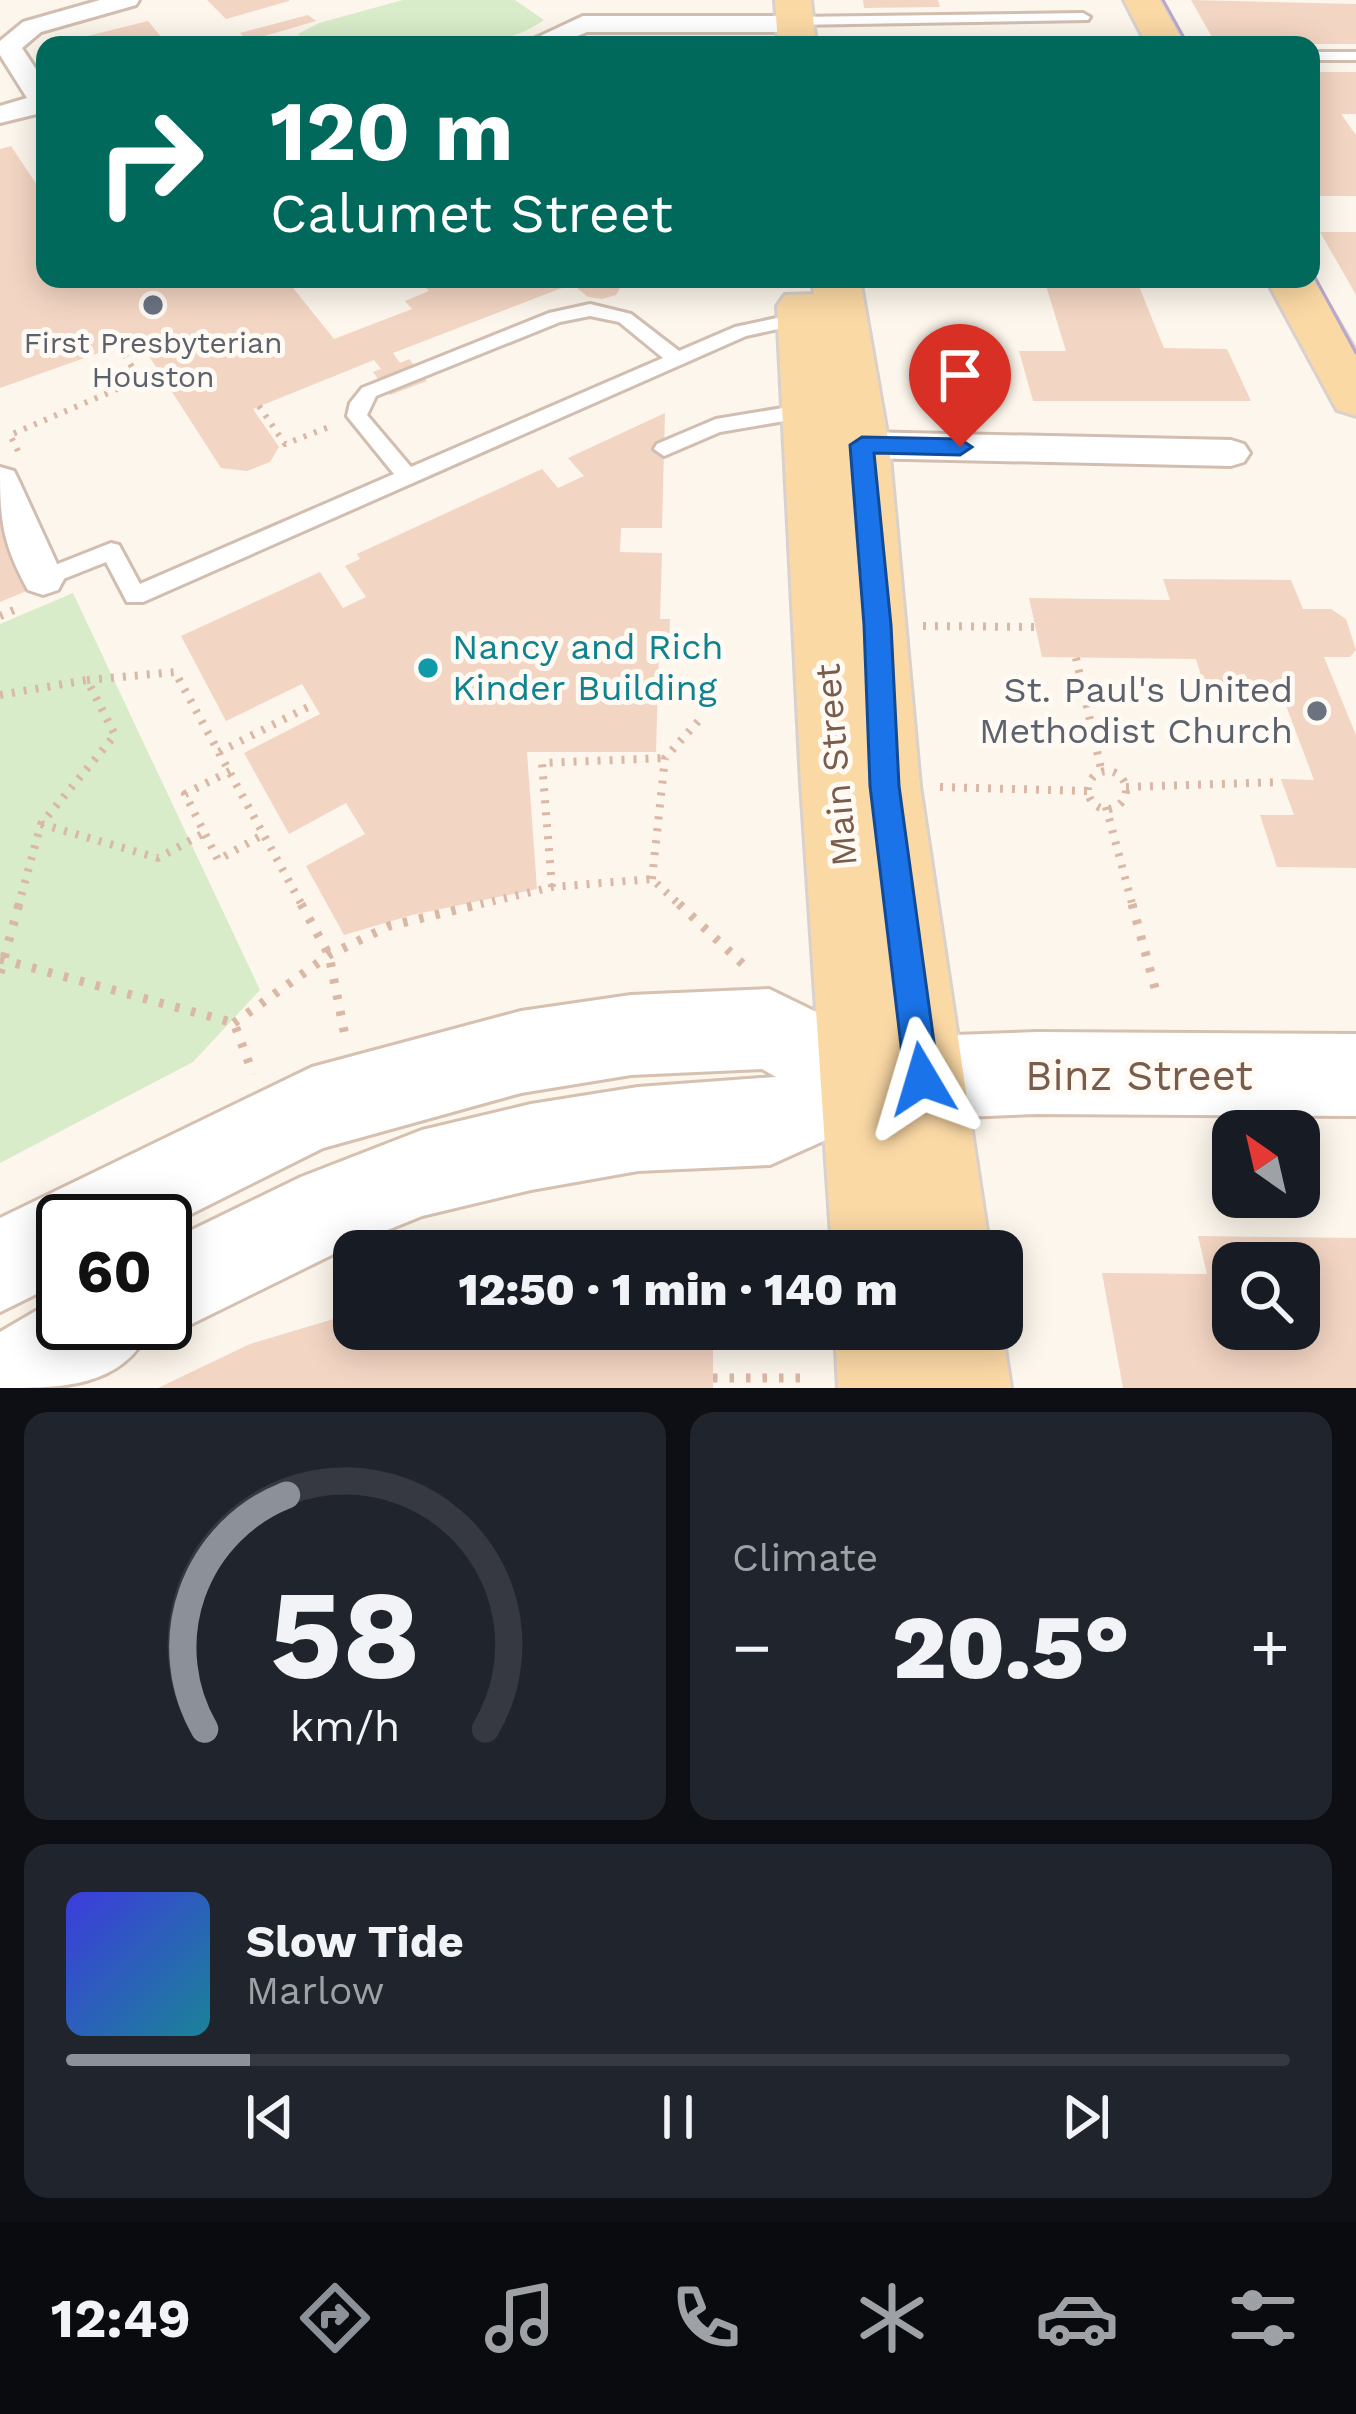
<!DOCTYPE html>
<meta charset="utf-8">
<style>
:root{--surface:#171b24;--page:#20242c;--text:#f1f3f6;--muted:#9ea1a6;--line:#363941;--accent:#8c9099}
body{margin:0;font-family:"Work Sans",sans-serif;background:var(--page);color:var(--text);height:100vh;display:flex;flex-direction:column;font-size:45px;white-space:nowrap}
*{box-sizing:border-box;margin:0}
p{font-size:39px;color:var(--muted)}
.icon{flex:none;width:66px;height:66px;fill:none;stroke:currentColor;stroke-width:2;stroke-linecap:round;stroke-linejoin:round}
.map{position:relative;height:1388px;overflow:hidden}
.details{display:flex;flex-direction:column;gap:24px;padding:24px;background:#0d0f14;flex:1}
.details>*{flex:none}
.hud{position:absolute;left:36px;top:36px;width:1284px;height:252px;border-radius:24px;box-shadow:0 6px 30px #0003;background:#00695c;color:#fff;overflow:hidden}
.needle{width:78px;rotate:326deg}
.buttons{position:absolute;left:1212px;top:1110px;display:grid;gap:24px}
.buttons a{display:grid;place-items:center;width:108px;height:108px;border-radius:24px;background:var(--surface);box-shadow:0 6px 30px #0003;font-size:60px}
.speed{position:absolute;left:36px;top:1194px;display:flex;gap:24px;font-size:60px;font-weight:700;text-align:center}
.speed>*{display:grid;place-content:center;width:156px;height:156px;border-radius:50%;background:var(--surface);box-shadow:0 6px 30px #0003;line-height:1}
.speed .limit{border:6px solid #111;border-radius:18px;background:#fff;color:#111}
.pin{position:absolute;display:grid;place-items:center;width:102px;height:102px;color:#fff;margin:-123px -51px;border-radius:50% 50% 50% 0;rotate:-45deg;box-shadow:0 0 12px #0007}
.pin .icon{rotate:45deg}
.me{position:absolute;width:132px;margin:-66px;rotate:353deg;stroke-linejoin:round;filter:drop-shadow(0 0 9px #0008)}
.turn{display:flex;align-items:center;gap:42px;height:252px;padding:0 36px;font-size:54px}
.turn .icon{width:156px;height:156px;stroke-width:2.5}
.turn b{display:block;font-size:84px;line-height:102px}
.big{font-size:90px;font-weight:800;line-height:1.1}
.details .tile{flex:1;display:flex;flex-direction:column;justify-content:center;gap:18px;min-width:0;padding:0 42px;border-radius:24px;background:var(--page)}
.details .dial{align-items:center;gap:0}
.dial svg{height:312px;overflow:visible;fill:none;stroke:var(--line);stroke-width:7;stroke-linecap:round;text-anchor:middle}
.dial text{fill:var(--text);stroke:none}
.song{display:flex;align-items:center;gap:36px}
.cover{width:144px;height:144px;border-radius:18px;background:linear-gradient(135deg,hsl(240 70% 55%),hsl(190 70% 35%))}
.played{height:12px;border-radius:6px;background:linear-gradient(90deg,var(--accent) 15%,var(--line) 15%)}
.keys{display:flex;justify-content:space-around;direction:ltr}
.heat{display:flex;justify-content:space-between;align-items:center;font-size:66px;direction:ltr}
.details .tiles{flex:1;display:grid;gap:24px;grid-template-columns:1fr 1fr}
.tile:last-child{grid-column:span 2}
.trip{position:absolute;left:333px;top:1230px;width:690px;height:120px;border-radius:24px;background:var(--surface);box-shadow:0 6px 30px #0003;font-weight:800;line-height:120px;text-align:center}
.tab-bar{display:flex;height:192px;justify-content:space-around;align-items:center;background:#090b0e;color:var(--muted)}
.tab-bar .icon{width:84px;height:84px}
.tab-bar .current{color:var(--accent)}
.tab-bar b{font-size:54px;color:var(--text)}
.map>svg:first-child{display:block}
.green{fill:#d8ecc9}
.building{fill:#f3d5c3;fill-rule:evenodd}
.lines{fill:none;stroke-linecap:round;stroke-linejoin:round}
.lane-casing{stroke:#d1beb0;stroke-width:6}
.street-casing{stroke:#d1beb0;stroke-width:6}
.secondary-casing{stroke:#d6c0b0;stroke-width:6}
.primary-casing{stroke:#dad1cd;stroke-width:6}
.path-far2{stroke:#d9b8a5;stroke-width:6;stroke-dasharray:3 8;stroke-linecap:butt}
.path-far1{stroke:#d9b8a5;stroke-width:8;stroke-dasharray:3 9;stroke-linecap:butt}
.path{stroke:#d9b8a5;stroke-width:9;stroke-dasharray:4.5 12;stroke-linecap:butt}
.lane{fill:#fff;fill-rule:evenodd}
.street{fill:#fff;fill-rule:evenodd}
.secondary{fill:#fff;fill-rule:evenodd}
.primary{fill:#fbd9a5;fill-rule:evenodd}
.tram{stroke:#b9a8c9;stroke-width:3}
.route{fill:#1a73e8;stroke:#114b97;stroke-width:3}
.worship-dot{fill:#6b7280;stroke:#fffaf3;stroke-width:4.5}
.culture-dot{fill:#0f9aa8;stroke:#fffaf3;stroke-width:4.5}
.labels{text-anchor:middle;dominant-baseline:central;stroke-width:10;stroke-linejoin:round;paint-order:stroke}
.far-worship-label{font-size:30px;fill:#5b616d;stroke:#fffaf3}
.culture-label{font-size:36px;fill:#0d838f;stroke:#fffaf3;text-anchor:start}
.worship-label{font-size:36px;fill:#5b616d;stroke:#fffaf3;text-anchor:end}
.street-label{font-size:36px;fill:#7a5c4d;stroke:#fffaf3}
.near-street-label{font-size:42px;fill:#7a5c4d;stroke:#fffaf3}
</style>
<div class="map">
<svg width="1356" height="1388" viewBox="0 0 1356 1388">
<rect width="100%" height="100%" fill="#fdf6ec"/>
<path class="green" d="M 403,0 L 515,0 L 544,20 C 487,61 379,45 310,45 L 298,34 L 319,23 Z
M 73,593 L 260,990 L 193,1062 L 0,1163 L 0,624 Z"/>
<path class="building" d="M 207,0 L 289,0 L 289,1 L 226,19 Z
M 863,0 L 938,0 L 940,7 L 864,8 Z
M 1191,0 L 1356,4 L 1356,44 L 1216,44 Z
M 308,15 L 316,21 L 247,41 L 240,33 Z
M 148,21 L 168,45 L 60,45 L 59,43 Z
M 1311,72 L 1356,72 L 1356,114 L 1341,114 L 1356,135 L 1356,196 L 1311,196 Z
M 11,146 L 45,197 L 45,279 L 286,279 L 334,339 L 412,309 L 405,301 L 429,291 L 417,279 L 619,279 L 623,283 L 616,295 L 602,299 L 588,297 L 572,284 L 393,353 L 400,363 L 409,359 L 427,381 L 390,395 L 373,372 L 381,369 L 374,360 L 253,409 L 279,447 L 270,462 L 247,471 L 221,468 L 138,339 L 0,388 L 0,149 Z
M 1320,232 L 1356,232 L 1356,295 Z
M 1044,279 L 1136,279 L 1164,348 L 1227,349 L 1251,401 L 1033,401 L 1019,351 L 1066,351 Z
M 665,413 L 662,528 L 621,528 L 620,552 L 662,553 L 660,619 L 670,619 L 669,649 L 659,649 L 656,752 L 527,752 L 537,889 L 412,915 L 344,935 L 306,866 L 365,834 L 346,803 L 289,834 L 244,753 L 320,714 L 302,684 L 226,721 L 181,636 L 320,572 L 343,608 L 366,597 L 345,566 L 360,559 L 357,554 L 542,469 L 558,488 L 584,476 L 568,458 Z
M 0,525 L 29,590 L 0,602 Z
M 1163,579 L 1291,580 L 1303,609 L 1331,609 L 1346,619 L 1356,650 L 1350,657 L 1324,657 L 1356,735 L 1356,868 L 1277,867 L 1260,815 L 1294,815 L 1281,779 L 1314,780 L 1279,687 L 1204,686 L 1196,659 L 1042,657 L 1029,598 L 1170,600 Z
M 1198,1236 L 1356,1238 L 1356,1388 L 1123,1388 L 1102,1273 L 1207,1274 ZM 1233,1263 L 1299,1263 L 1299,1329 L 1233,1329 Z
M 354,1313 L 354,1329 L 713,1329 L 713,1388 L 158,1388 L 250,1344 Z"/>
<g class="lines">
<defs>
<path id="lane" d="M 1083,13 L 1090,17 L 1088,20 L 794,25 L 787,21 L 794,17 Z
M 1311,52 L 1356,52 L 1356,60 L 1311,60 Z
M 590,304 L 631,314 L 679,351 L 735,327 L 809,311 L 818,317 L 815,321 L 746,336 L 143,602 L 127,602 L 106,562 L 43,587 L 32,579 L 35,573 L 111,543 L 119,545 L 140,584 L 394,474 L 347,416 L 350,403 L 362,388 L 549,313 ZM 590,316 L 619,322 L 663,358 L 411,467 L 367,415 L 376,396 L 560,322 Z
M 813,403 L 820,405 L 820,415 L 720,432 L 664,456 L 654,449 L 657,444 L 716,419 Z"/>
<path id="street" d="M 100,0 L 139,0 L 136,5 L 41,32 L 22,48 L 45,83 L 45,112 L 0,123 L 0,106 L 27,98 L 0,55 L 0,41 L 23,22 Z
M 583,16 L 794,16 L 807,24 L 794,32 L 587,32 L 556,45 L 521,45 Z
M 861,432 L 1231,440 L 1244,444 L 1250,453 L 1244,462 L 1231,466 L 861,458 L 848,454 L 842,445 L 848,436 Z
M 0,467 L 14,471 L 19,481 L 64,579 L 58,590 L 43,595 L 28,590 C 2,543 0,520 0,467 Z"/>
<path id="secondary" d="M 769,989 L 870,1038 L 1037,1032 L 1356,1034 L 1356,1116 L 1037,1114 L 868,1121 L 770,1165 L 638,1171 L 531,1190 L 422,1216 L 358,1242 L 165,1337 L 149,1330 C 122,1388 60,1388 0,1388 L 0,1332 L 63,1295 L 63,1323 L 165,1323 L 165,1243 L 301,1177 L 422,1130 L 531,1104 L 638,1087 L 776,1077 L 762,1069 L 631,1075 L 521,1093 L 323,1148 L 165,1227 L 165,1221 L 63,1221 L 63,1281 L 0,1312 L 0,1218 L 312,1067 L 521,1011 L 631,995 Z"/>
<path id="primary" d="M 775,0 L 811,0 L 816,45 L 778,45 Z
M 1124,0 L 1160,0 L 1185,45 L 1147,45 Z
M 1311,275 L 1356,352 L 1356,416 L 1337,410 L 1266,279 L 1311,279 Z
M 812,279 L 860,279 L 889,445 L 920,786 L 990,1251 L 832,1251 L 801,783 L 777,306 L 785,295 L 814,294 Z
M 835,1329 L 1002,1329 L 1011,1388 L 838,1388 Z"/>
</defs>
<use href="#lane" class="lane-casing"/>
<use href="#street" class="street-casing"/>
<use href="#secondary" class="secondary-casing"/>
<use href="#primary" class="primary-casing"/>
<path class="path-far2" d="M 259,406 L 285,444 L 334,425
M 18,451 L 10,435 L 129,384 L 132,367 L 119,345"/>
<path class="path-far1" d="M 0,616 L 21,607
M 923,626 L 1036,627
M 1076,658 L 1102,773
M 87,680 L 175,672 L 303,907
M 0,695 L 87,680 L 115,735 L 41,824 L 18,907
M 219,752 L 314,704
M 230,771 L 185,794 L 218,860 L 264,834
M1088 790a19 19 0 1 1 38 0a19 19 0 1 1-38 0Z
M 940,787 L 1087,791
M 1126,787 L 1282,782
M 1106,807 L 1133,907
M 41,824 L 158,858 L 204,833
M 652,879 L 665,758 L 702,717
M 552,887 L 542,763 L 665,758
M 469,907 L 552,887 L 652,879 L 682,907"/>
<path class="path" d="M 301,904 L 329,955 L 346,1041
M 679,904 L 749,970
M 1132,904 L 1158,999
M 0,959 L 234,1023 L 253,1074
M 0,973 L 19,904
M 234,1023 L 329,955 L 389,926 L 481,904
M 713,1378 L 804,1378"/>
<use href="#lane" class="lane"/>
<use href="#street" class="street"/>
<use href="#secondary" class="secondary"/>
<use href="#primary" class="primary"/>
<path class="tram" d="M 1163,0 L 1188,45
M 1311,270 L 1356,353"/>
</g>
<path class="route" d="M 862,437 L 960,439 L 972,447 L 960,455 L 874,453 L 891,625 L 899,786 L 939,1079 L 934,1091 L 922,1096 L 910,1091 L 905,1079 L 870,786 L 864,625 L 850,445 Z"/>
<g class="worship-dot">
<circle cx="153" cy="305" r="12"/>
<circle cx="1317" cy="711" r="12"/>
</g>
<circle class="culture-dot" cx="428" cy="668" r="12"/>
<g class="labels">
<g class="far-worship-label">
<text x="153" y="342">First Presbyterian<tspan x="153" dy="34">Houston</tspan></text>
</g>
<g class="culture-label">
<text x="452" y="647">Nancy and Rich<tspan x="452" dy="41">Kinder Building</tspan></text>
</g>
<g class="worship-label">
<text x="1293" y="690">St. Paul's United<tspan x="1293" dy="41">Methodist Church</tspan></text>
</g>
<g class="street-label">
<text transform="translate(836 765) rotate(-95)">Main Street</text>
</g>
<g class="near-street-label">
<text x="1139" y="1075">Binz Street</text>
</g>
</g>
</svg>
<div class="buttons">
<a><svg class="needle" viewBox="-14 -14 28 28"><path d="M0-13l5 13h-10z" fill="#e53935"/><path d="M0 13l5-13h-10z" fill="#9ea1a6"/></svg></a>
<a><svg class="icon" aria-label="search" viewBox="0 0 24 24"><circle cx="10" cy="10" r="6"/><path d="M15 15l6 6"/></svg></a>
</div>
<div class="speed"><div class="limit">60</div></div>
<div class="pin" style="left:960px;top:447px;background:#d93025"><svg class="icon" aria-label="arrive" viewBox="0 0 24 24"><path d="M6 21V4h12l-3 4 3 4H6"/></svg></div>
<svg class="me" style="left:922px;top:1079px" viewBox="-20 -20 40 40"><path d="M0-17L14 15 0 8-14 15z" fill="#1a73e8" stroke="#fff" stroke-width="4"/></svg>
<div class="trip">12:50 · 1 min · 140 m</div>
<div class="hud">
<div class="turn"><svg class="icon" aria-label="right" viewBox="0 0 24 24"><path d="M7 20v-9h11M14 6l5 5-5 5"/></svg><div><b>120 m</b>Calumet Street</div></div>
</div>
</div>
<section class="details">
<div class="tiles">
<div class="tile dial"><svg viewBox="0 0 100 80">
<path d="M14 69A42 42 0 1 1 86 69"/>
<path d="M14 69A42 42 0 0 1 35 9" stroke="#8c9099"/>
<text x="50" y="56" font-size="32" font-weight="700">58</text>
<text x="50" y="72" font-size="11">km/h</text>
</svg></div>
<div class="tile"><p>Climate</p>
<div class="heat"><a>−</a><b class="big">20.5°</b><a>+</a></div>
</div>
<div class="tile">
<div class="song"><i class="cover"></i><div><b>Slow Tide</b><p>Marlow</p></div></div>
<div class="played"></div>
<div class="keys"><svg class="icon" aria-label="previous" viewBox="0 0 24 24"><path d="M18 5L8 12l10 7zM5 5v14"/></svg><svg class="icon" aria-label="pause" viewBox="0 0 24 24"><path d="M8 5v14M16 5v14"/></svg><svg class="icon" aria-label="next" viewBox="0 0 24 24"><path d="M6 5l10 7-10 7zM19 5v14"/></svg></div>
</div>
</div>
</section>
<nav class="tab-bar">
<b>12:49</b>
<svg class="icon current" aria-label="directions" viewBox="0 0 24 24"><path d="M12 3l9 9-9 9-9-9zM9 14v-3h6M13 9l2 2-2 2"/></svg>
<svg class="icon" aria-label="music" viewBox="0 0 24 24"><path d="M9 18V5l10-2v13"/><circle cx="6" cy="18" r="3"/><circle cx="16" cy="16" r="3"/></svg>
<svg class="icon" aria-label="phone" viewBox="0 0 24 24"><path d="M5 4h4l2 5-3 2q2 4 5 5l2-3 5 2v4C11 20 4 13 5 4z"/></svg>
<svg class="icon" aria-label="climate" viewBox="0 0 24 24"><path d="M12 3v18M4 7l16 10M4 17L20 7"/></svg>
<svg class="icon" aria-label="car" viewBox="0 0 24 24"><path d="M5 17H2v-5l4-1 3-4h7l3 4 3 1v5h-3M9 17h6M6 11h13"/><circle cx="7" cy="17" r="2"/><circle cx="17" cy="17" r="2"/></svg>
<svg class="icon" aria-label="filters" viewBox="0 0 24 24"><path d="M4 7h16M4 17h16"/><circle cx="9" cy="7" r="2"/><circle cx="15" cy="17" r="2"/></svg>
</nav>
